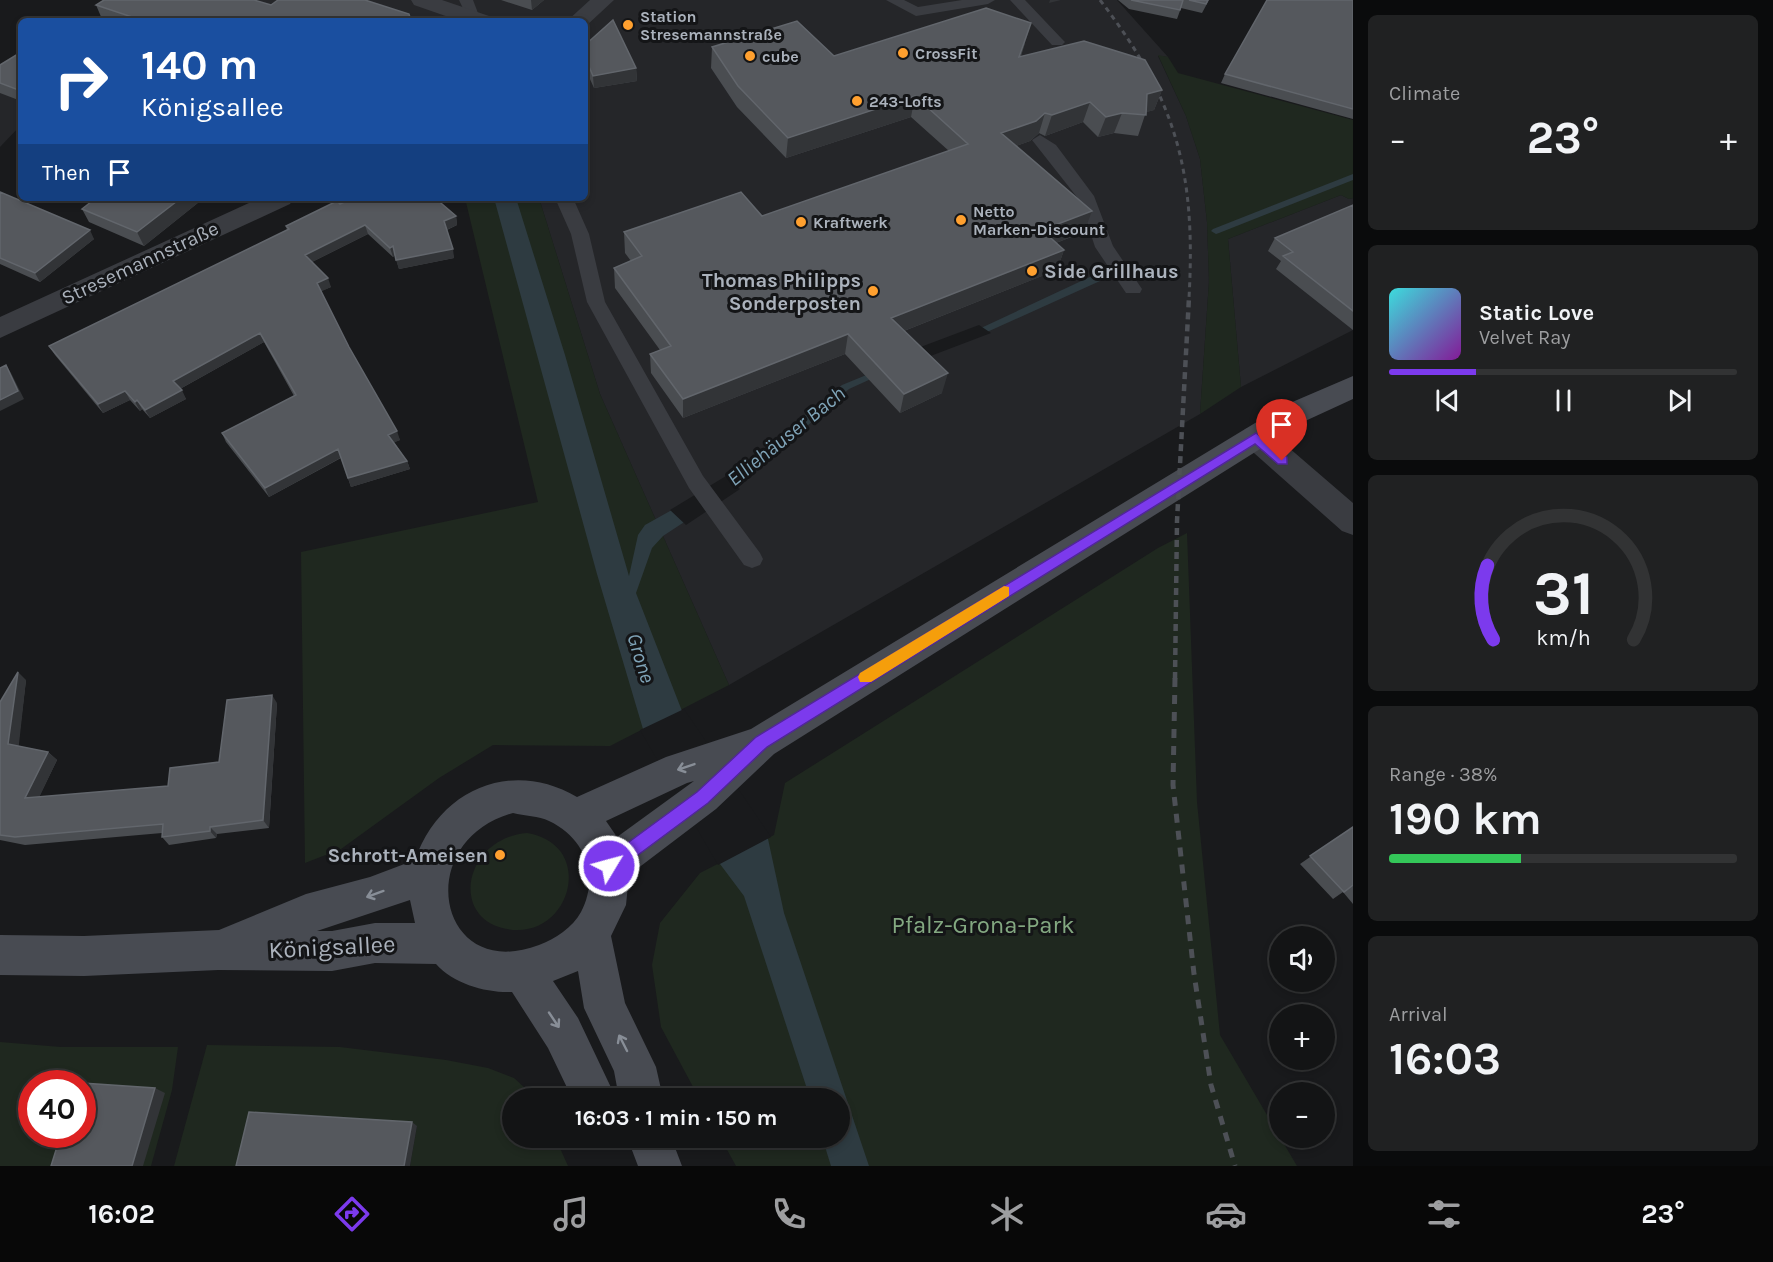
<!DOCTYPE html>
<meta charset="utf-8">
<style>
:root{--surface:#131415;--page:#202122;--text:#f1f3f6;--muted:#9d9ea0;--line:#323334;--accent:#7c3aed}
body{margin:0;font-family:Karla,sans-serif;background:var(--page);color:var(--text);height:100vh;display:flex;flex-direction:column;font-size:22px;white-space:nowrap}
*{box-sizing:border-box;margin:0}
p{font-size:20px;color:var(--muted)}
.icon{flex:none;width:33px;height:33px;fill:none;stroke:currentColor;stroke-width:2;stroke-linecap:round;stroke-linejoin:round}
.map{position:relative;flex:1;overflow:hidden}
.sheet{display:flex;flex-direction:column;gap:15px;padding:15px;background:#0a0b0c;width:420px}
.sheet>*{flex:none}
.hud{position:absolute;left:18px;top:18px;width:570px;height:183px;border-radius:9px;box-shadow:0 3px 9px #0003,0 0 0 2px var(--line);background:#1a4fa0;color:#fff;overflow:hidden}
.controls{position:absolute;left:1269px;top:926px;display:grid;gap:12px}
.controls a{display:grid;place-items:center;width:66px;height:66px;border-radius:50%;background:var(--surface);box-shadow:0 3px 9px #0003,0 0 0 2px var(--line);font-size:30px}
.speed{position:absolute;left:18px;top:1070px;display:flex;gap:12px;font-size:30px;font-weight:700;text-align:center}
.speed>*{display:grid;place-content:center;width:78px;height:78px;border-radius:50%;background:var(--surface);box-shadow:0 3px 9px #0003,0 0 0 2px var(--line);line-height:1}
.speed .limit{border:9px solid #d22;background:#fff;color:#111}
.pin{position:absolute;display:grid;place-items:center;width:51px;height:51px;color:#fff;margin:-62px -26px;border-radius:50% 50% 50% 0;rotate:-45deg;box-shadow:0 0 6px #0007}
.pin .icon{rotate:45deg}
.me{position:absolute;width:66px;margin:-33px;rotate:53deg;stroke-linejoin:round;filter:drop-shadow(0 0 4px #0008)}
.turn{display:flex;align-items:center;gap:21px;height:126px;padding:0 24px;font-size:27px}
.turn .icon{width:78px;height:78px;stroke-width:2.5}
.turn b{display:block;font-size:42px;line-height:51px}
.then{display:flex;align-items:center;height:57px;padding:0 24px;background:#0003;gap:12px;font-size:22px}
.big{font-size:45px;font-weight:700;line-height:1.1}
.sheet .widget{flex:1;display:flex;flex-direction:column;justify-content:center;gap:9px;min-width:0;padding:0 21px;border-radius:9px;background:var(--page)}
.sheet .dial{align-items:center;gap:0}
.dial svg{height:156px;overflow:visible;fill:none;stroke:var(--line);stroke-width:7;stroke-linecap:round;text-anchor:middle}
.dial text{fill:var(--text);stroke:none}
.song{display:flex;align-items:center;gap:18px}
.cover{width:72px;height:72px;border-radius:9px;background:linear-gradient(135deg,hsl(180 70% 55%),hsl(290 70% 35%))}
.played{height:6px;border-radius:3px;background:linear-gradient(90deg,var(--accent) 25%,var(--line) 25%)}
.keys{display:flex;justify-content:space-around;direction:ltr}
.heat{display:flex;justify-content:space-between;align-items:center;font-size:33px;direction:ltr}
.charge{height:9px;border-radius:4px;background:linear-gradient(90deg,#34c759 38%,var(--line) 0)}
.trip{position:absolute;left:502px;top:1088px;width:348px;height:60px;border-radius:30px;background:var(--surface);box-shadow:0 3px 9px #0003,0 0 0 2px var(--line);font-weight:700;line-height:60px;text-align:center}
.menu{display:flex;height:96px;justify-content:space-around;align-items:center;background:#080808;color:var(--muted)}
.menu .icon{width:42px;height:42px}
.menu .selected{color:var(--accent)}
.menu b{font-size:27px;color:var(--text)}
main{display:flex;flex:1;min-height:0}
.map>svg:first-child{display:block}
.built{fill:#252629}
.green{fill:#1f281f;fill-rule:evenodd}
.water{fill:#2e3b41}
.pier{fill:#191a1c}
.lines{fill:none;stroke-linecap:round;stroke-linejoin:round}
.stream{fill:#2e3b41;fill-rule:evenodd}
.lane{fill:#3a3c41;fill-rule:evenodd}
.street{fill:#3a3c41;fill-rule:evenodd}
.secondary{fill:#484b52;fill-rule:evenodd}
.rail-far2{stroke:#4d5056;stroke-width:3;stroke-dasharray:5 4.5;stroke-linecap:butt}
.rail-far1{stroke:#4d5056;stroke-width:4.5;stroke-dasharray:7 5;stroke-linecap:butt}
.rail{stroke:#4d5056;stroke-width:5;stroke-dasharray:9 8;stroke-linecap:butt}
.wall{fill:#4a4d51}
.shaded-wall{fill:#323437}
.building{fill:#55585d;stroke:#62666c;stroke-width:1.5}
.oneway{stroke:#888e97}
.route{fill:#7c3aed;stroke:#51269a;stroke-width:1.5}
.slow{fill:#f59e0b}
.poi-dot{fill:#ffa02f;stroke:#141517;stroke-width:2}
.labels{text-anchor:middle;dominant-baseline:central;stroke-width:6;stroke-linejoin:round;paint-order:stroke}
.far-poi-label{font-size:16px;font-weight:bold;fill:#abb2bc;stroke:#141517;text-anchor:start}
.street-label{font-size:20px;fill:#abb2bc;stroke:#141517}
.poi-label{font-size:20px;font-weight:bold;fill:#abb2bc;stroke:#141517;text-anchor:end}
.water-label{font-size:21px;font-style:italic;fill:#80a5b9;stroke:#141517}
.near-park-label{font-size:24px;fill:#83a881;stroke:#141517}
.near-street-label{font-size:24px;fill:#abb2bc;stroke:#141517}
</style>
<main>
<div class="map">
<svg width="1353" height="1166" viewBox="0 0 1353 1166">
<rect width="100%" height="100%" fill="#191a1c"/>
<path class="built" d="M 197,0 L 1117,0 L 1168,57 L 1158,56 L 1186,116 L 1200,159 L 1207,222 L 1209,281 L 1200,414 L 729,685 L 600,394 L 539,198 L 585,198 L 585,21 L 166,21 Z
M 0,67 L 21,68 L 21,125 L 0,147 Z
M 1341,195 L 1349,199 L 1353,198 L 1353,330 L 1241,387 L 1228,239 Z"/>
<path class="green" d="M 1158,55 L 1168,57 L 1178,73 L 1353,120 L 1353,198 L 1349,199 L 1341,195 L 1228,239 L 1241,387 L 1200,414 L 1209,281 L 1207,222 L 1200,159 L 1186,116 Z
M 465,198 L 539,198 L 600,394 L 729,685 L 610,746 L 493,745 L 439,778 L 341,849 L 305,863 L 301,552 L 538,502 Z
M 1187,533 L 1197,802 L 1220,1035 L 1297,1166 L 736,1166 L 720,1137 L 840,1137 L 840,1098 L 699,1098 L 661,1027 L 652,965 L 660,923 L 700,873 L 774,835 L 785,783 L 1158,548 Z
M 527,833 C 598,845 570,941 507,929 C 448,918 465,838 527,833 Z
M 0,1042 L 61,1047 L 178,1047 L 172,1090 L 151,1166 L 0,1166 ZM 32,1083 L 82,1083 L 82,1134 L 32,1134 Z
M 207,1045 L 340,1047 L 446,1060 L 488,1068 L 514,1078 L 536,1098 L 513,1098 L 513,1137 L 555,1137 L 568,1166 L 410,1166 L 417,1126 L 245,1166 L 174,1166 Z"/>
<path class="water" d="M 494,198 L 516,198 L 565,355 L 629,576 L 638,535 L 645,525 L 729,478 L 842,385 L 981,328 L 1092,276 L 1100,281 L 987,332 L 919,357 L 849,389 L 739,486 L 663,536 L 652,548 L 636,593 L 682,711 L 768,839 L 784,913 L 869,1166 L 831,1166 L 822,1137 L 840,1137 L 840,1098 L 810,1098 L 744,896 L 720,864 L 643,729 L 597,574 Z"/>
<path class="pier" d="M 979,325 L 991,333 L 920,360 L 910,351 Z
M 726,476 L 740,489 L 686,525 L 670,510 Z
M 684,709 L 771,837 L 718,865 L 640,730 Z"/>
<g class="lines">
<path class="stream" d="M 1353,174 L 1353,180 L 1219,233 L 1216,234 L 1211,231 L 1213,229 Z"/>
<path class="lane" d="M 459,0 L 473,0 L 481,21 L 469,21 Z
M 886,0 L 904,0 L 918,7 L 962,0 L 995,0 L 988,4 L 916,16 Z
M 1010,0 L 1025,0 L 1062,39 L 1065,42 L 1062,45 L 1052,45 Z
M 1040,135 L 1056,145 L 1094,196 L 1113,246 L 1142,289 L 1140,293 L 1126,293 L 1095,247 L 1080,201 L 1032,140 Z
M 555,198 L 573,198 L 589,234 L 605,302 L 703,476 L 760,553 L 763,559 L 760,565 L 752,568 L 744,565 L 689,488 L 587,302 L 571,234 Z"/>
<path class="street" d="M 411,0 L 442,0 L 489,16 L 492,21 L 460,21 L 414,5 Z
M 590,0 L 614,0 L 586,26 L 585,21 L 567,21 Z
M 260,198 L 294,198 L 290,204 L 0,338 L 0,317 Z
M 1256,426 L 1267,429 L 1353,503 L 1353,535 L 1342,531 L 1245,445 L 1241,437 L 1245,429 Z"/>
<path class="secondary" d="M 1353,376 L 1353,399 L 1303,422 L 774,754 L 716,809 L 629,875 L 626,905 L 611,936 L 625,1003 L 656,1067 L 663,1098 L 619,1098 L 614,1071 L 584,1008 L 578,971 L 553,981 L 578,1018 L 616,1098 L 572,1098 L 548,1048 L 512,992 C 486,993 454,984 436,964 L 375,963 L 332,971 L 218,970 L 84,976 L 0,975 L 0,935 L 84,936 L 219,930 L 306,894 L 370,877 L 415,860 C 439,790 511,758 577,797 L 666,757 L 751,729 L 1283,406 ZM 694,781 L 617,837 L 606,821 L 687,783 ZM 513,813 C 524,816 539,816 549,821 C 585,838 600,876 581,912 C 573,927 555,939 539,945 C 437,984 411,841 513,813 ZM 410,900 L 415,923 L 375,923 L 332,931 L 317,931 Z
M 627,1137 L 671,1137 L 682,1166 L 638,1166 Z"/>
<path class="rail-far2" d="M 1100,0 C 1177,100 1196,173 1189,298"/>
<path class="rail-far1" d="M 1175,679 L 1177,521 L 1189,297"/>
<path class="rail" d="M 1175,678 L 1173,785 L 1194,974 L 1211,1085 L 1235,1166"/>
</g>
<path class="wall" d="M 501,0 L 544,0 L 532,10 Z
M 1118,0 L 1209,0 L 1202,13 L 1181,8 L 1177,19 L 1129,9 Z
M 1353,0 L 1353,119 L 1221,83 L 1225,74 Z
M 96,5 L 271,5 L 411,21 L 108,21 L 102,19 Z
M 1025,43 L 1021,56 L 1162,90 L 1154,110 L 1146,112 L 1138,136 L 1114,133 L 1098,137 L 1083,122 L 1045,136 L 1039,133 L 1030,141 L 1016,146 L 1084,232 L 1056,243 L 1064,250 L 1057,270 L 904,331 L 942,393 L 900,413 L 845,354 L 683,418 L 651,373 L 650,354 L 660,350 L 615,288 L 614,268 L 631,261 L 625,253 L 624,232 L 762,216 L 949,151 L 911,117 L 786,158 L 737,107 L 711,68 L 712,47 L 834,56 Z
M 585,45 L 636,68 L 637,81 L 594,88 L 585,68 Z
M 21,52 L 21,101 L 0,93 L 0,65 Z
M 0,192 L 94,239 L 40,282 L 0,264 Z
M 96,198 L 204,198 L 144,246 L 89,222 L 82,209 Z
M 340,204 L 456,216 L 457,225 L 447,230 L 454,258 L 399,269 L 395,255 L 393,257 L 368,234 L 312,262 L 331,287 L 321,291 L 349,347 L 400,440 L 394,442 L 407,461 L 410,469 L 351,487 L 341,458 L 269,497 L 226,442 L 222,433 L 294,396 L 264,342 L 180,389 L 186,399 L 150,418 L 142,409 L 140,411 L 130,400 L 103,413 L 55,355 L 49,346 L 287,230 L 286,226 Z
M 1353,205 L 1353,330 L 1276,269 L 1281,261 L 1268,251 L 1275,238 Z
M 26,680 L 18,746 L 48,752 L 57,760 L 39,797 L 168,786 L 219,762 L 277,703 L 269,828 L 217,834 L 216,838 L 169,845 L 162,837 L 162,833 L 25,845 L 0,840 L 0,702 Z
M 1353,827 L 1353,904 L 1343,892 L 1333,899 L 1300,864 Z"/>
<path class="shaded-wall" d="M 531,0 L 544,0 L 532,10 Z
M 1050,0 L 1061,0 L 1049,3 Z
M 1031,23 L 1025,43 L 1013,77 L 1019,57 Z
M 636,68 L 637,81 L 594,88 L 593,76 Z
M 1162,90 L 1154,110 L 1140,114 L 1147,94 Z
M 915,96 L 911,117 L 786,158 L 788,138 Z
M 1090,102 L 1083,122 L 1045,136 L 1052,115 Z
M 1045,113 L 1039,133 L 1030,141 L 996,153 L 1001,133 Z
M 1122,113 L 1114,133 L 1098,137 L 1106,117 Z
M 181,198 L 204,198 L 144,246 L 137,232 Z
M 1092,211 L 1084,232 L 1035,251 L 1042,230 Z
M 456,216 L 457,225 L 446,230 L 444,221 Z
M 365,225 L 368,234 L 308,264 L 305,255 Z
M 90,230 L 94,239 L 40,282 L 35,273 Z
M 393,246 L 395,255 L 393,257 L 390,248 Z
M 453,249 L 454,258 L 399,269 L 396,260 Z
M 1064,250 L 1057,270 L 886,338 L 891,318 Z
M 328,278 L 331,287 L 320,292 L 317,283 Z
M 260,333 L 264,342 L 178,390 L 173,381 Z
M 848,334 L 845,354 L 683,418 L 683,399 Z
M 6,365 L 11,373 L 24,399 L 0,411 L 0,400 Z
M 948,373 L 942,393 L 900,413 L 904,394 Z
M 182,390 L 186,399 L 150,418 L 145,410 Z
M 125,391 L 130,400 L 103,413 L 98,404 Z
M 137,400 L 142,409 L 140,411 L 135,402 Z
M 397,431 L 400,440 L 391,444 L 388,435 Z
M 338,449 L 342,457 L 269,497 L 265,488 Z
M 407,461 L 410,469 L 351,487 L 348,478 Z
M 18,672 L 26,680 L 18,753 L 8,744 Z
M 272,695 L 277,703 L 269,828 L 263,820 Z
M 48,752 L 57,760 L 35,806 L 25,798 Z
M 210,827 L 217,834 L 216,838 L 210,831 Z
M 155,1088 L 165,1093 L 143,1166 L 132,1166 Z
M 412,1122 L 417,1126 L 410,1166 L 404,1166 Z"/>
<path class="building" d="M 104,0 L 254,0 L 271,5 L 278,0 L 365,0 L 409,14 L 411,21 L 144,21 L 96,5 Z
M 1131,0 L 1183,0 L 1180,10 Z
M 1189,0 L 1208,0 L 1206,4 Z
M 1267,0 L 1353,0 L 1353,109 L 1225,74 Z
M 986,8 L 1031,23 L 1019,57 L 1084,41 L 1145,60 L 1162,90 L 1147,94 L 1146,115 L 1122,113 L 1106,117 L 1090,102 L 1052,115 L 1045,113 L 1036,121 L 1001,133 L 1092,211 L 1042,230 L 1064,250 L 891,318 L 948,373 L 904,394 L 848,334 L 683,399 L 650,354 L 671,346 L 614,268 L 642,256 L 624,232 L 741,192 L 762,216 L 968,144 L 915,96 L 788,138 L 738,86 L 712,47 L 797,21 L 834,56 Z
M 613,20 L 636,68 L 593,76 L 585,57 L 585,45 Z
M 21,52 L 21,91 L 0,83 L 0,65 Z
M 0,192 L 90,230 L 35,273 L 0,258 Z
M 96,198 L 181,198 L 137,232 L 82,209 Z
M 353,198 L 435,198 L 456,216 L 444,221 L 453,249 L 396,260 L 393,246 L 390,248 L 365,225 L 305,255 L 328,278 L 317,283 L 349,347 L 397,431 L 388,435 L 407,461 L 348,478 L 338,449 L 265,488 L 222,433 L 296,395 L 260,333 L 173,381 L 182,390 L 145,410 L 137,400 L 135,402 L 125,391 L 98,404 L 49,346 L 289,229 L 286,226 L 337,201 L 340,204 Z
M 1353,205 L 1353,311 L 1283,256 L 1293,252 L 1275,238 Z
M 6,365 L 18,391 L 0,400 L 0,368 Z
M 18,672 L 8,744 L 48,752 L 25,798 L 168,786 L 170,768 L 219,762 L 227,700 L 272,695 L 263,820 L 210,827 L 210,831 L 162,837 L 163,824 L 15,837 L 0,835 L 0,702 Z
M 1353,827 L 1353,885 L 1344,892 L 1310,856 Z
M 82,1083 L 155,1088 L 132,1166 L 51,1166 L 61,1134 L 82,1134 Z
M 249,1112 L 412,1122 L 404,1166 L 236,1166 Z"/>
<defs><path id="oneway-shaft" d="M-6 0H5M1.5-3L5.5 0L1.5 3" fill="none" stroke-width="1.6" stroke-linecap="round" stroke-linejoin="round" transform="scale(1.5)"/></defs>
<g class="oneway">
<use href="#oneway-shaft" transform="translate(686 767) rotate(161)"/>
<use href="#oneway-shaft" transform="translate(375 894) rotate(160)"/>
<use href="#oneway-shaft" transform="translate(554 1020) rotate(56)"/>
<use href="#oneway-shaft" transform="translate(623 1043) rotate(-117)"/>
</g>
<path class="route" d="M 1256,433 L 1287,457 L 1287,464 L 1278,464 L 1255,444 L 767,747 L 708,803 L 615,872 L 609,874 L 603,872 L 601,866 L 603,861 L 697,792 L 756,737 Z"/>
<path class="slow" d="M 1004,586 L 1009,587 L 1009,596 L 871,682 L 860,682 L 858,677 L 860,673 Z"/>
<g class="poi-dot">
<circle cx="628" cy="25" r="6"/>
<circle cx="903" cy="53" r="6"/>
<circle cx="750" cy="56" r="6"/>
<circle cx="857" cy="101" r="6"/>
<circle cx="961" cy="220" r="6"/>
<circle cx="801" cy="222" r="6"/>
<circle cx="1032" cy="271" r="6"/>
<circle cx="873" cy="291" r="6"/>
<circle cx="500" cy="855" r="6"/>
</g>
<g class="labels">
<g class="far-poi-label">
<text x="640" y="16">Station<tspan x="640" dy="18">Stresemannstraße</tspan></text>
<text x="915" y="53">CrossFit</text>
<text x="762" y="56">cube</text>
<text x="869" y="101">243-Lofts</text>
<text x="973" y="211">Netto<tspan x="973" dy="18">Marken-Discount</tspan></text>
<text x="813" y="222">Kraftwerk</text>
</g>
<g class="street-label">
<text transform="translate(140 263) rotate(-25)">Stresemannstraße</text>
</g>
<g class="poi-label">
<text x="1044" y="271" text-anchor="start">Side Grillhaus</text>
<text x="861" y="280">Thomas Philipps<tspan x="861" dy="23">Sonderposten</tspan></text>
<text x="488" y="855">Schrott-Ameisen</text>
</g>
<g class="water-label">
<text transform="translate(786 436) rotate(-39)">Elliehäuser Bach</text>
<text transform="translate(641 658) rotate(73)">Grone</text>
</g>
<g class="near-park-label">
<text x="983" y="925">Pfalz-Grona-Park</text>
</g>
<g class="near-street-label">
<text transform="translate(332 947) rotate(-3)">Königsallee</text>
</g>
</g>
</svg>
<div class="controls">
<a><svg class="icon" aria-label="sound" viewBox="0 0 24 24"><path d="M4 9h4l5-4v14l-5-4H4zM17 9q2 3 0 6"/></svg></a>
<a>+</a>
<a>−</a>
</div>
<div class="speed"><div class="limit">40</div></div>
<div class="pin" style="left:1282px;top:461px;background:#d93025"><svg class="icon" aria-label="arrive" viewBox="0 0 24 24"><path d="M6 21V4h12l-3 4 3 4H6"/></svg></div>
<svg class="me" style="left:609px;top:866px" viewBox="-20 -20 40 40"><circle r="17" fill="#7c3aed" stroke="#fff" stroke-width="3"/><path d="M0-11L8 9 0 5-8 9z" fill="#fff"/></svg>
<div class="trip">16:03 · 1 min · 150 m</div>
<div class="hud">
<div class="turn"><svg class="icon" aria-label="right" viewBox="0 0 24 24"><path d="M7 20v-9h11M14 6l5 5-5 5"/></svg><div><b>140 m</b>Königsallee</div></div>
<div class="then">Then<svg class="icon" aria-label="arrive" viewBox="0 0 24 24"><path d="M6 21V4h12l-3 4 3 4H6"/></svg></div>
</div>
</div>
<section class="sheet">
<div class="widget"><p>Climate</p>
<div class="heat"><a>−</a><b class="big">23°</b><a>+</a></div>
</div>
<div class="widget">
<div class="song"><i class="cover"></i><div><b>Static Love</b><p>Velvet Ray</p></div></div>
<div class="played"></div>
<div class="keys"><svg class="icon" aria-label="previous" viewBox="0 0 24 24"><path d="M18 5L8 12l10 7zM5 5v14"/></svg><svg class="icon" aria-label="pause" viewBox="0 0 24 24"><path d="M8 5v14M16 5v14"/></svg><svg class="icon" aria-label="next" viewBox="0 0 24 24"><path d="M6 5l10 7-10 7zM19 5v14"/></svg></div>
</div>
<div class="widget dial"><svg viewBox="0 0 100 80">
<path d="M14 69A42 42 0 1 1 86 69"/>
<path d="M14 69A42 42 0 0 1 11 31" stroke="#7c3aed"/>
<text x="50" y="56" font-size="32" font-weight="700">31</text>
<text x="50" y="72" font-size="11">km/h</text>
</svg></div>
<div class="widget"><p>Range · 38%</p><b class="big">190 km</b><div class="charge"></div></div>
<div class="widget"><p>Arrival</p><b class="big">16:03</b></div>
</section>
</main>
<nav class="menu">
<b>16:02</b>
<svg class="icon selected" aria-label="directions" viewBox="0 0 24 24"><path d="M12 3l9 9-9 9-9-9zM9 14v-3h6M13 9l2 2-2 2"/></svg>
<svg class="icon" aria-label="music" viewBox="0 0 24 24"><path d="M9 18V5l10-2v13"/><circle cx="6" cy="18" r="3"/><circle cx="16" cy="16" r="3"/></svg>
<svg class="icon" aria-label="phone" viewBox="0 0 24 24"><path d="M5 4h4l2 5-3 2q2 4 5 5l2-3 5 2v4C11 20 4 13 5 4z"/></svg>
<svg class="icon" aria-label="climate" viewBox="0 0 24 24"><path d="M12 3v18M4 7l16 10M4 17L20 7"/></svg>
<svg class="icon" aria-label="car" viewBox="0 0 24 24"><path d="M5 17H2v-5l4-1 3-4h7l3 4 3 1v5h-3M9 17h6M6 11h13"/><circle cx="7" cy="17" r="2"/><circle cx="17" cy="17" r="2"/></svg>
<svg class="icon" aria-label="filters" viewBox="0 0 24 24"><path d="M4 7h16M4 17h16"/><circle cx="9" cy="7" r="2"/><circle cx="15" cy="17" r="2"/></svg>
<b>23°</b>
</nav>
